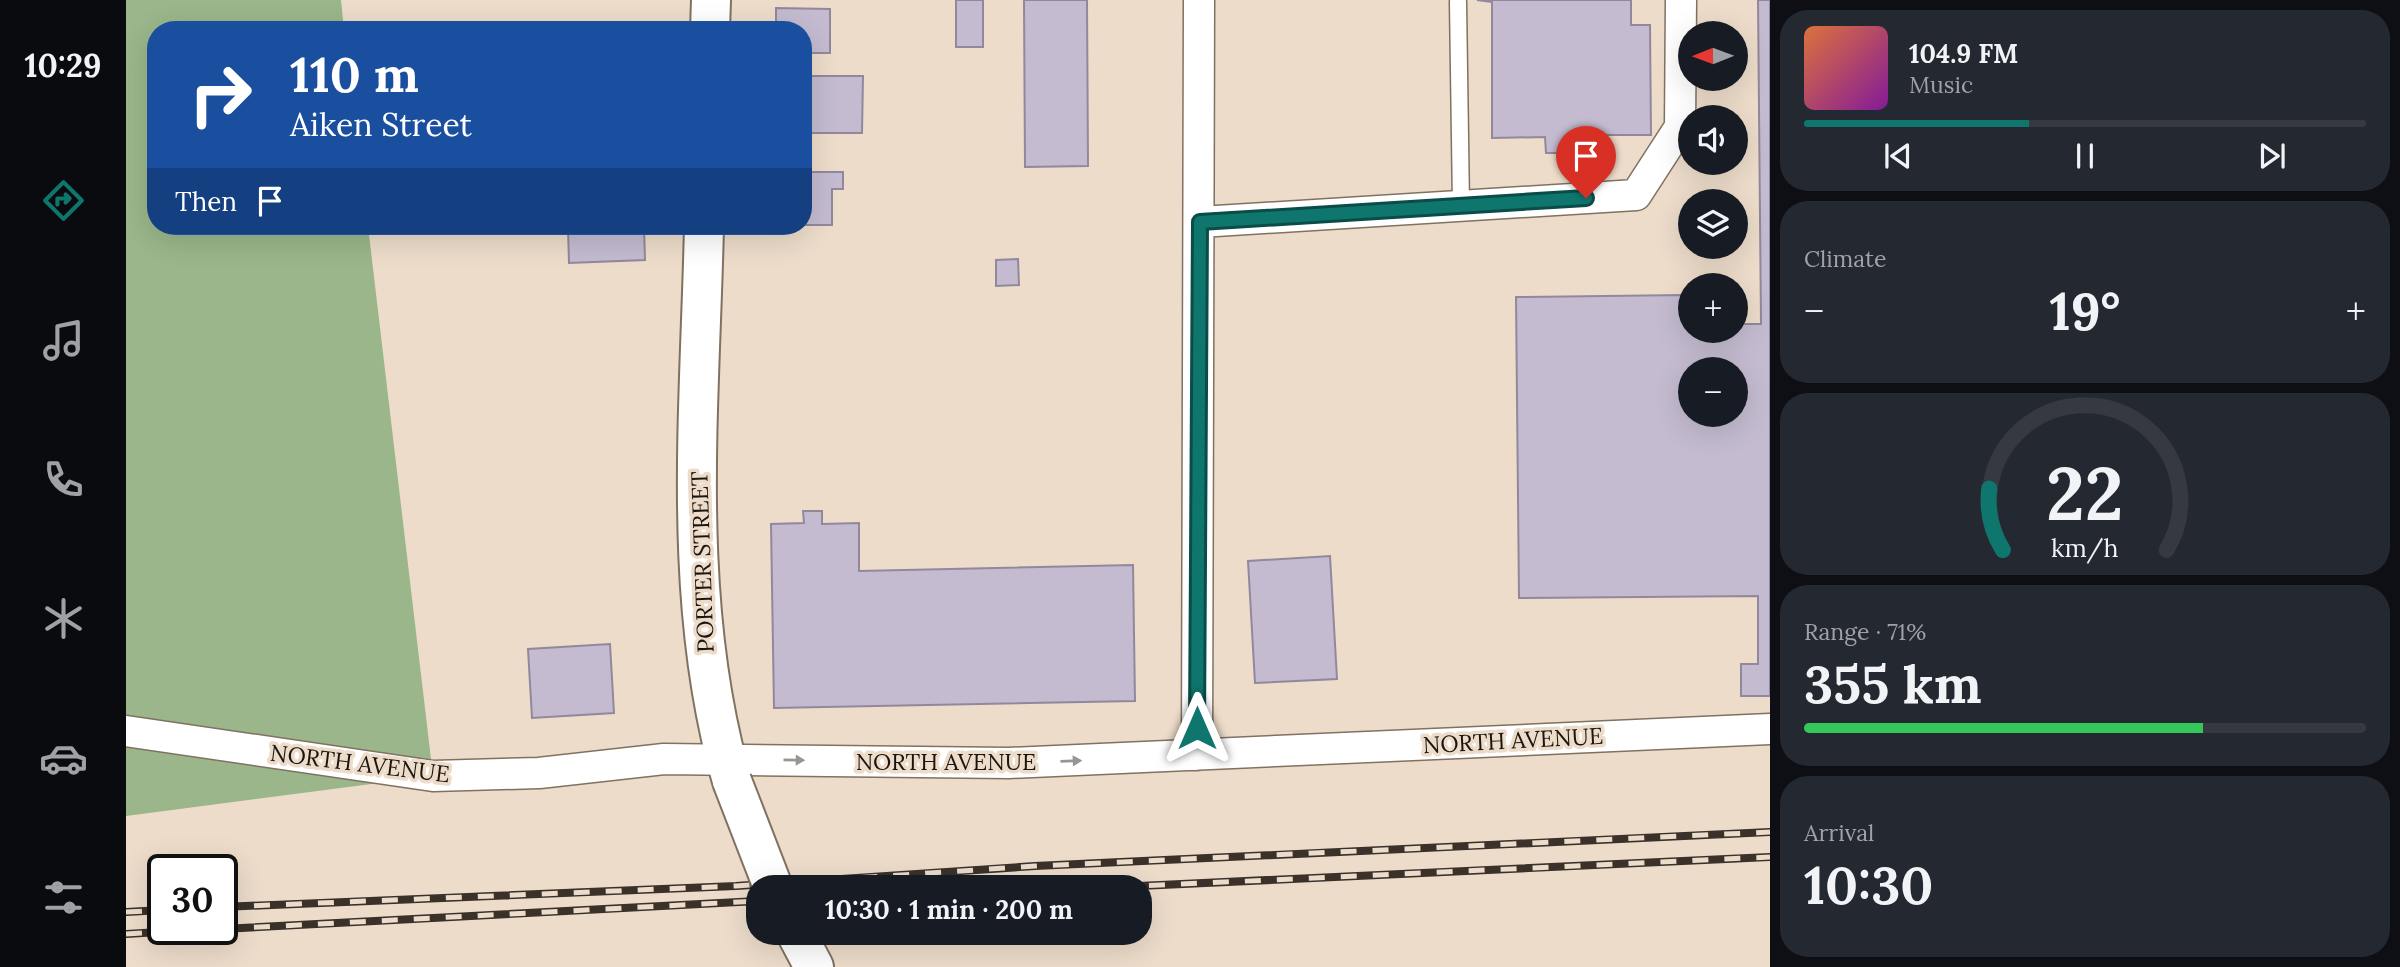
<!DOCTYPE html>
<meta charset="utf-8">
<style>
:root{--surface:#171b24;--page:#242831;--text:#f1f3f6;--muted:#9ea1a6;--line:#363941;--accent:#0f766e}
body{margin:0;font-family:Lora,serif;background:var(--page);color:var(--text);height:100vh;display:flex;flex-direction:column;font-size:26px;white-space:nowrap}
*{box-sizing:border-box;margin:0}
p{font-size:23px;color:var(--muted)}
.icon{flex:none;width:38px;height:38px;fill:none;stroke:currentColor;stroke-width:2;stroke-linecap:round;stroke-linejoin:round}
.map{position:relative;flex:1;overflow:hidden}
.panel{display:flex;flex-direction:column;gap:10px;padding:10px;background:#0d0f14;width:630px}
.panel>*{flex:none}
.hud{position:absolute;left:21px;top:21px;width:665px;height:214px;border-radius:28px;box-shadow:0 7px 28px #0002;background:#1a4fa0;color:#fff;overflow:hidden}
.needle{width:46px;rotate:269deg}
.buttons{position:absolute;left:1552px;top:21px;display:grid;gap:14px}
.buttons a{display:grid;place-items:center;width:70px;height:70px;border-radius:50%;background:var(--surface);box-shadow:0 7px 28px #0002;font-size:35px}
.speed{position:absolute;left:21px;top:854px;display:flex;gap:14px;font-size:35px;font-weight:700;text-align:center}
.speed>*{display:grid;place-content:center;width:91px;height:91px;border-radius:50%;background:var(--surface);box-shadow:0 7px 28px #0002;line-height:1}
.speed .limit{border:4px solid #111;border-radius:10px;background:#fff;color:#111}
.pin{position:absolute;display:grid;place-items:center;width:60px;height:60px;color:#fff;margin:-72px -30px;border-radius:50% 50% 50% 0;rotate:-45deg;box-shadow:0 0 7px #0007}
.pin .icon{rotate:45deg}
.me{position:absolute;width:77px;margin:-38px;rotate:0deg;stroke-linejoin:round;filter:drop-shadow(0 0 5px #0008)}
.turn{display:flex;align-items:center;gap:24px;height:147px;padding:0 28px;font-size:32px}
.turn .icon{width:91px;height:91px;stroke-width:2.5}
.turn b{display:block;font-size:49px;line-height:60px}
.then{display:flex;align-items:center;height:66px;padding:0 28px;background:#0003;gap:14px;font-size:26px}
.big{font-size:52px;font-weight:800;line-height:1.1}
.panel .tile{flex:1;display:flex;flex-direction:column;justify-content:center;gap:10px;min-width:0;padding:0 24px;border-radius:28px;background:var(--page)}
.panel .dial{align-items:center;gap:0}
.dial svg{height:182px;overflow:visible;fill:none;stroke:var(--line);stroke-width:7;stroke-linecap:round;text-anchor:middle}
.dial text{fill:var(--text);stroke:none}
.song{display:flex;align-items:center;gap:21px}
.cover{width:84px;height:84px;border-radius:10px;background:linear-gradient(135deg,hsl(20 70% 55%),hsl(290 70% 35%))}
.played{height:7px;border-radius:4px;background:linear-gradient(90deg,var(--accent) 40%,var(--line) 40%)}
.keys{display:flex;justify-content:space-around;direction:ltr}
.heat{display:flex;justify-content:space-between;align-items:center;font-size:38px;direction:ltr}
.charge{height:10px;border-radius:5px;background:linear-gradient(90deg,#34c759 71%,var(--line) 0)}
.trip{position:absolute;left:620px;top:875px;width:406px;height:70px;border-radius:28px;background:var(--surface);box-shadow:0 7px 28px #0002;font-weight:800;line-height:70px;text-align:center}
main{display:flex;flex:1;min-height:0}
.tab-bar{display:flex;flex-direction:column;width:126px;justify-content:space-around;align-items:center;background:#090b0e;color:var(--muted)}
.tab-bar .icon{width:49px;height:49px}
.tab-bar .active{color:var(--accent)}
.tab-bar b{font-size:32px;color:var(--text)}
.map>svg:first-child{display:block}
.forest{fill:#9ab68a}
.building{fill:#c4bbd0;stroke:#91889c;stroke-width:2;fill-rule:evenodd}
.lines{fill:none;stroke-linecap:round;stroke-linejoin:round}
.lane-casing{stroke:#807161;stroke-width:19}
.street-casing{stroke:#807161;stroke-width:33}
.secondary-casing{stroke:#807161;stroke-width:42}
.lane{stroke:#fff;stroke-width:16}
.street{stroke:#fff;stroke-width:30}
.secondary{stroke:#fff;stroke-width:38}
.rail-casing{stroke:#39312a;stroke-width:8}
.rail{stroke:#eddcca;stroke-width:5;stroke-dasharray:16;stroke-linecap:butt}
.secondary-bridge-casing{stroke:#807161;stroke-width:42;stroke-linecap:butt}
.secondary-bridge{stroke:#fff;stroke-width:38}
.oneway{fill:#989693}
.route-casing{stroke:#0a4d48;stroke-width:18}
.route{stroke:#0f766e;stroke-width:12}
.labels{text-anchor:middle;dominant-baseline:central;stroke-width:7;stroke-linejoin:round;paint-order:stroke}
.street-label{font-size:23px;fill:#1b150f;stroke:#eddcca}
</style>
<main>
<nav class="tab-bar">
<b>10:29</b>
<svg class="icon active" aria-label="directions" viewBox="0 0 24 24"><path d="M12 3l9 9-9 9-9-9zM9 14v-3h6M13 9l2 2-2 2"/></svg>
<svg class="icon" aria-label="music" viewBox="0 0 24 24"><path d="M9 18V5l10-2v13"/><circle cx="6" cy="18" r="3"/><circle cx="16" cy="16" r="3"/></svg>
<svg class="icon" aria-label="phone" viewBox="0 0 24 24"><path d="M5 4h4l2 5-3 2q2 4 5 5l2-3 5 2v4C11 20 4 13 5 4z"/></svg>
<svg class="icon" aria-label="climate" viewBox="0 0 24 24"><path d="M12 3v18M4 7l16 10M4 17L20 7"/></svg>
<svg class="icon" aria-label="car" viewBox="0 0 24 24"><path d="M5 17H2v-5l4-1 3-4h7l3 4 3 1v5h-3M9 17h6M6 11h13"/><circle cx="7" cy="17" r="2"/><circle cx="17" cy="17" r="2"/></svg>
<svg class="icon" aria-label="filters" viewBox="0 0 24 24"><path d="M4 7h16M4 17h16"/><circle cx="9" cy="7" r="2"/><circle cx="15" cy="17" r="2"/></svg>
</nav>
<div class="map">
<svg width="1644" height="967" viewBox="0 0 1644 967">
<rect width="100%" height="100%" fill="#eddcca"/>
<path class="forest" d="M 0,0 L 215,0 L 218,30 L 30,30 L 30,226 L 242,226 L 307,776 L 0,816 Z"/>
<path class="building" d="M 830,0 L 857,0 L 857,47 L 830,47 Z
M 898,0 L 961,0 L 962,166 L 899,167 Z
M 1351,0 L 1505,0 L 1505,25 L 1524,25 L 1525,135 L 1450,135 L 1450,153 L 1420,153 L 1419,137 L 1366,138 L 1366,2 Z
M 1632,0 L 1644,0 L 1644,696 L 1615,696 L 1615,664 L 1632,664 L 1632,596 L 1393,598 L 1390,297 L 1559,295 L 1559,325 L 1564,325 L 1564,331 L 1610,331 L 1610,324 L 1635,324 ZM 1564,369 L 1610,369 L 1610,415 L 1564,415 Z
M 650,8 L 704,9 L 704,53 L 677,53 L 677,30 L 650,30 Z
M 677,76 L 737,76 L 736,133 L 677,133 Z
M 677,172 L 717,172 L 717,189 L 706,189 L 706,225 L 677,225 Z
M 518,226 L 519,260 L 443,263 L 442,228 Z
M 892,259 L 893,285 L 870,286 L 870,260 Z
M 677,511 L 696,511 L 696,524 L 733,523 L 733,571 L 1007,565 L 1009,701 L 648,708 L 645,524 L 678,523 Z
M 1204,556 L 1211,679 L 1129,683 L 1122,561 Z
M 484,644 L 488,713 L 406,718 L 402,649 Z"/>
<g class="lines">
<defs>
<path id="lane" d="M 1332,2 L 1335,206"/>
<path id="street" d="M 1074,222 L 1510,195 L 1554,127 L 1555,0
M 0,731 L 307,776 L 413,773 L 538,759 L 883,763 L 1644,729
M 1071,755 L 1073,0"/>
<path id="secondary" d="M 584,30 L 585,0
M 578,226 C 574,410 554,601 606,781
M 670,933 L 688,967"/>
</defs>
<use href="#lane" class="lane-casing"/>
<use href="#street" class="street-casing"/>
<use href="#secondary" class="secondary-casing"/>
<use href="#lane" class="lane"/>
<use href="#street" class="street"/>
<use href="#secondary" class="secondary"/>
<defs>
<path id="rail" d="M 991,887 L 1644,857
M 96,907 L 610,886 L 909,866 L 1644,832
M 0,912 L 37,910
M 96,929 L 632,901
M 0,934 L 84,929"/>
</defs>
<use href="#rail" class="rail-casing"/>
<use href="#rail" class="rail"/>
<defs>
<path id="secondary-bridge" d="M 606,781 L 647,887"/>
</defs>
<use href="#secondary-bridge" class="secondary-bridge-casing"/>
<use href="#secondary-bridge" class="secondary-bridge"/>
</g>
<defs><path id="oneway-solid" d="M-6-.8H1V-3.2L6.5 0L1 3.2V.8H-6Z" transform="scale(1.75)"/></defs>
<g class="oneway">
<use href="#oneway-solid" transform="translate(668 760) rotate(1)"/>
<use href="#oneway-solid" transform="translate(945 761) rotate(-2)"/>
</g>
<g class="lines">
<defs>
<path id="route" d="M 1071,728 L 1074,222 L 1460,198"/>
</defs>
<use href="#route" class="route-casing"/>
<use href="#route" class="route"/>
</g>
<g class="labels">
<g class="street-label">
<text transform="translate(576 562) rotate(-92)">PORTER STREET</text>
<text transform="translate(1387 740) rotate(-3)">NORTH AVENUE</text>
<text x="820" y="761">NORTH AVENUE</text>
<text transform="translate(234 763) rotate(7)">NORTH AVENUE</text>
</g>
</g>
</svg>
<div class="buttons">
<a><svg class="needle" viewBox="-14 -14 28 28"><path d="M0-13l5 13h-10z" fill="#e53935"/><path d="M0 13l5-13h-10z" fill="#9ea1a6"/></svg></a>
<a><svg class="icon" aria-label="sound" viewBox="0 0 24 24"><path d="M4 9h4l5-4v14l-5-4H4zM17 9q2 3 0 6"/></svg></a>
<a><svg class="icon" aria-label="layers" viewBox="0 0 24 24"><path d="M12 4l9 5-9 5-9-5zM3 14l9 5 9-5"/></svg></a>
<a>+</a>
<a>−</a>
</div>
<div class="speed"><div class="limit">30</div></div>
<div class="pin" style="left:1460px;top:198px;background:#d93025"><svg class="icon" aria-label="arrive" viewBox="0 0 24 24"><path d="M6 21V4h12l-3 4 3 4H6"/></svg></div>
<svg class="me" style="left:1071px;top:728px" viewBox="-20 -20 40 40"><path d="M0-17L14 15 0 8-14 15z" fill="#0f766e" stroke="#fff" stroke-width="4"/></svg>
<div class="trip">10:30 · 1 min · 200 m</div>
<div class="hud">
<div class="turn"><svg class="icon" aria-label="right" viewBox="0 0 24 24"><path d="M7 20v-9h11M14 6l5 5-5 5"/></svg><div><b>110 m</b>Aiken Street</div></div>
<div class="then">Then<svg class="icon" aria-label="arrive" viewBox="0 0 24 24"><path d="M6 21V4h12l-3 4 3 4H6"/></svg></div>
</div>
</div>
<section class="panel">
<div class="tile">
<div class="song"><i class="cover"></i><div><b>104.9 FM</b><p>Music</p></div></div>
<div class="played"></div>
<div class="keys"><svg class="icon" aria-label="previous" viewBox="0 0 24 24"><path d="M18 5L8 12l10 7zM5 5v14"/></svg><svg class="icon" aria-label="pause" viewBox="0 0 24 24"><path d="M8 5v14M16 5v14"/></svg><svg class="icon" aria-label="next" viewBox="0 0 24 24"><path d="M6 5l10 7-10 7zM19 5v14"/></svg></div>
</div>
<div class="tile"><p>Climate</p>
<div class="heat"><a>−</a><b class="big">19°</b><a>+</a></div>
</div>
<div class="tile dial"><svg viewBox="0 0 100 80">
<path d="M14 69A42 42 0 1 1 86 69"/>
<path d="M14 69A42 42 0 0 1 8 42" stroke="#0f766e"/>
<text x="50" y="56" font-size="32" font-weight="700">22</text>
<text x="50" y="72" font-size="11">km/h</text>
</svg></div>
<div class="tile"><p>Range · 71%</p><b class="big">355 km</b><div class="charge"></div></div>
<div class="tile"><p>Arrival</p><b class="big">10:30</b></div>
</section>
</main>
